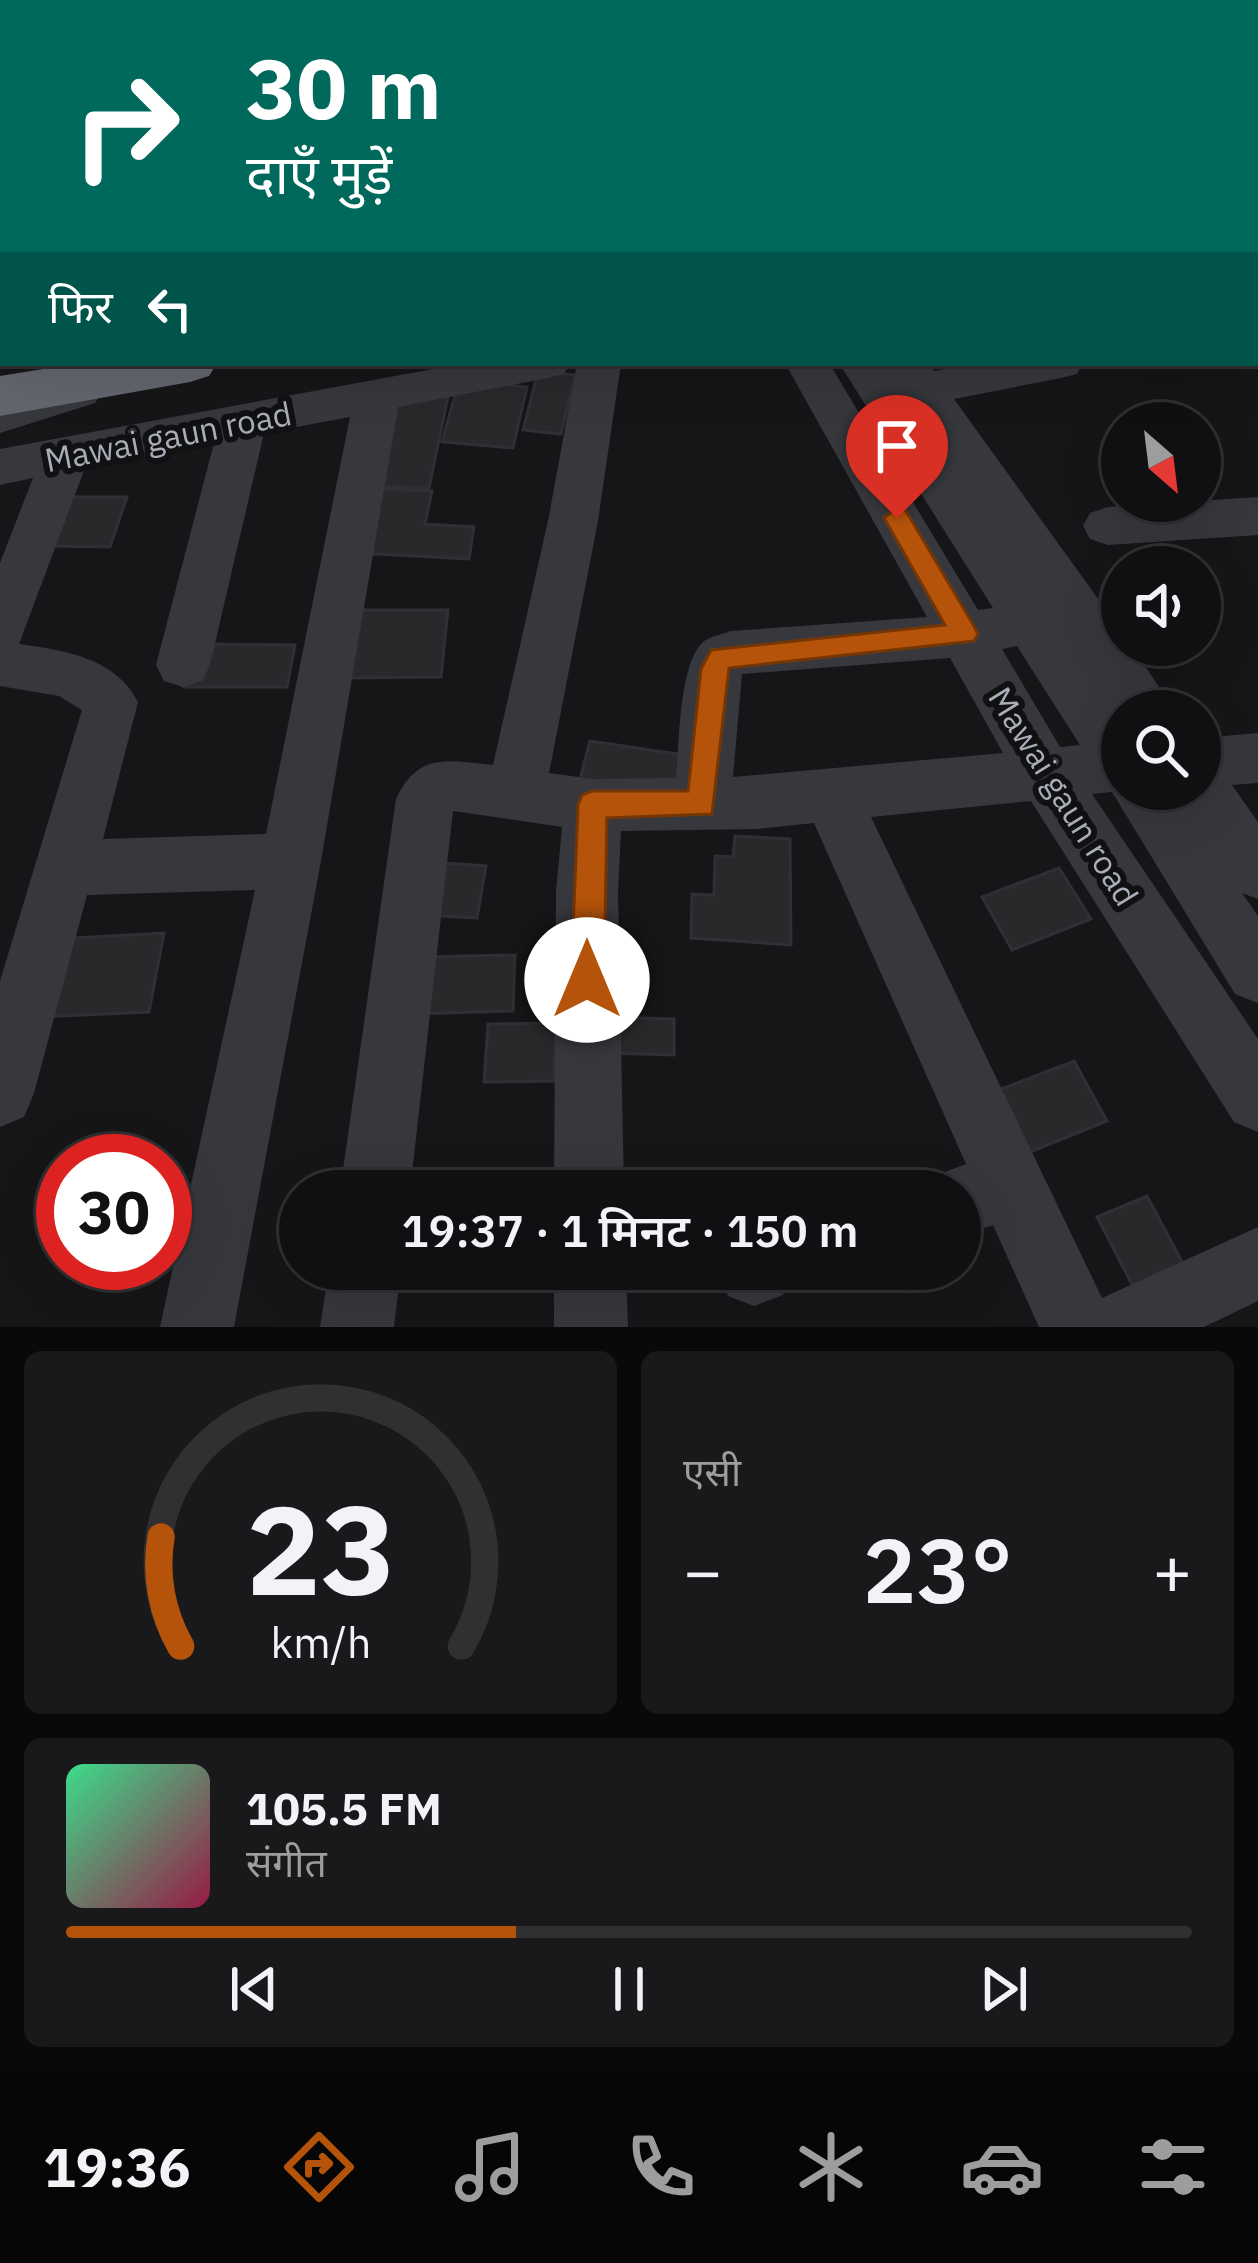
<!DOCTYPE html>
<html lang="hi">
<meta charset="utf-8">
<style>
:root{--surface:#101012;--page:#19191b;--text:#f1f3f6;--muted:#9c9d9f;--line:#303032;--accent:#b45309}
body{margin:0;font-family:"IBM Plex Sans","Noto Sans Devanagari",sans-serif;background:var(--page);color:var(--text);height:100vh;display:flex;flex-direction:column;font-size:45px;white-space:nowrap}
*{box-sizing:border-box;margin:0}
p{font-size:39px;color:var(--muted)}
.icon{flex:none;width:66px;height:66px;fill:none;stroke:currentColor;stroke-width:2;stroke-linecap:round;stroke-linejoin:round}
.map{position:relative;height:1327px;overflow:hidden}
.panel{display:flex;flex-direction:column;gap:24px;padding:24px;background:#09090a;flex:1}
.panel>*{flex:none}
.banner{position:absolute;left:0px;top:0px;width:1260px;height:366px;box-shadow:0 12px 48px #0002,0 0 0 3px var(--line);background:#00695c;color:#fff;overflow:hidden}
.needle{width:78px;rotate:152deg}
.tools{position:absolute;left:1101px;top:402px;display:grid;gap:24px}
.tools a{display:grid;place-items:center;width:120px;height:120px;border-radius:50%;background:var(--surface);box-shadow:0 12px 48px #0002,0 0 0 3px var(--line);font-size:60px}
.speed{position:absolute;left:36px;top:1134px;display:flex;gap:24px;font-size:60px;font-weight:700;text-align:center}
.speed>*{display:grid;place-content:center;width:156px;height:156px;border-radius:50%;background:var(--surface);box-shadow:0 12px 48px #0002,0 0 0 3px var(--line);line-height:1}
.speed .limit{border:18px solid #d22;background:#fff;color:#111}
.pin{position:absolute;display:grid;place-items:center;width:102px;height:102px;color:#fff;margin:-123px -51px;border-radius:50% 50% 50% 0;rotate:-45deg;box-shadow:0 0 12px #0007}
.pin .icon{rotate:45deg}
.me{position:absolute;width:132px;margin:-66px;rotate:0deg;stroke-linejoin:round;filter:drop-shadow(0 0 9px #0008)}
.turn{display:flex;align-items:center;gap:42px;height:252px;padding:0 48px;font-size:54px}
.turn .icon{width:156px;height:156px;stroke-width:2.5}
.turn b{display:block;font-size:84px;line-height:102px}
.then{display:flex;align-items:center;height:114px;padding:0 48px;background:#0003;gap:24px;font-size:45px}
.big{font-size:90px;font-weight:600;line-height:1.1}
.panel .tile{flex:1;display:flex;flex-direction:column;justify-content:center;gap:18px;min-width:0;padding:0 42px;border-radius:18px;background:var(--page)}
.panel .dial{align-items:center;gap:0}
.dial svg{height:312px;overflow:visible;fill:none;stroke:var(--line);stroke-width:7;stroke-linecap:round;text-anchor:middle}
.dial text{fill:var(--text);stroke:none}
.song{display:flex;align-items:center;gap:36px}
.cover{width:144px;height:144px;border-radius:18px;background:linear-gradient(135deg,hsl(150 70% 55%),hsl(340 70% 35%))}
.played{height:12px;border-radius:6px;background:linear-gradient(90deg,var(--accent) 40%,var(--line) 40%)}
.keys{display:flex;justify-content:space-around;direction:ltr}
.heat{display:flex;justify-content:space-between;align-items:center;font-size:66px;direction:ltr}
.panel .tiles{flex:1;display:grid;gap:24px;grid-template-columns:1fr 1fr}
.tile:last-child{grid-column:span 2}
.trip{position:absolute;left:279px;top:1170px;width:702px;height:120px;border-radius:60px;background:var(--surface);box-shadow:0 12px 48px #0002,0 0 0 3px var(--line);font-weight:600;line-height:120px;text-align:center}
.tabs{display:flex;height:192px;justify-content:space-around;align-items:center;background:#060607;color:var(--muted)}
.tabs .icon{width:84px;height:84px}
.tabs .on{color:var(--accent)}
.tabs b{font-size:54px;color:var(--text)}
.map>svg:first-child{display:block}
.building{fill:#29292c;stroke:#303034;stroke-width:3}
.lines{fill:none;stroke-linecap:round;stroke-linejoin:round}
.minor{fill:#37383d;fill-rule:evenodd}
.major{fill:#53555c;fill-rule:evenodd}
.highway{fill:#63666e;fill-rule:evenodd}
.route{fill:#b45309;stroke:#753606;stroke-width:3}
.labels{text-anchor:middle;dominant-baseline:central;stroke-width:12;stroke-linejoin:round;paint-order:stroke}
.street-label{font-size:33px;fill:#a8adb8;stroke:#111113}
</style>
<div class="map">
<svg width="1258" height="1327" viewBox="0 0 1258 1327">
<rect width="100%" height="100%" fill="#161618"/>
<path class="building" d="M 538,372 L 575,375 L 561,434 L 523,430 Z
M 459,381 L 527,387 L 513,448 L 442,442 Z
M 387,395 L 448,397 L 429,488 L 365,486 Z
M 375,489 L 432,491 L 425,524 L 474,527 L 469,559 L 358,553 Z
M 67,497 L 127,497 L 110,547 L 49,546 Z
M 351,610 L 448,610 L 441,677 L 340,678 Z
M 196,644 L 295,645 L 287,687 L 184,687 Z
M 590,741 L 684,755 L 676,798 L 579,783 Z
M 735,836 L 790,839 L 791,945 L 691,938 L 692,894 L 714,895 L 715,856 L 733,857 Z
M 430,862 L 486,866 L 477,918 L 421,915 Z
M 1059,868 L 1091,919 L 1012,950 L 982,897 Z
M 164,933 L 149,1012 L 38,1017 L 56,939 Z
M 515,955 L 513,1011 L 415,1014 L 420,957 Z
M 606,1017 L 674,1019 L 674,1055 L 605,1053 Z
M 556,1023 L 554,1081 L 484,1082 L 488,1024 Z
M 1074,1061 L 1107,1121 L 1025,1154 L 994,1092 Z
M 1147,1196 L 1190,1277 L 1139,1298 L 1097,1217 Z"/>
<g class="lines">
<path class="minor" d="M 22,0 L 56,0 L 20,3 Z
M 148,0 L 182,0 L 146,3 Z
M 313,0 L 347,0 L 311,3 Z
M 399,0 L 433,0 L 397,3 Z
M 499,0 L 533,0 L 498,3 Z
M 596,0 L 630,0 L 630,3 L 596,3 Z
M 679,0 L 713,0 L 713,3 L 679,3 Z
M 795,0 L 829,0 L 829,3 L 795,3 Z
M 904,0 L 940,0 L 902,3 Z
M 964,0 L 998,0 L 1000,3 L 966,3 Z
M 1046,0 L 1080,0 L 1082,3 L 1048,3 Z
M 1257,13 L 1258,13 L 1258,33 L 1257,33 Z
M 0,204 L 3,204 L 3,228 L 0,228 Z
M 1257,216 L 1258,216 L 1258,242 L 1257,242 Z
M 1258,311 L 1258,340 L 1257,340 L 1257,311 Z
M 466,363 L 570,363 L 564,374 L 548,378 L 398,407 L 321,861 L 234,1327 L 160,1327 L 255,890 L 87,895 L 34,1093 L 24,1117 L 0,1127 L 0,981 L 82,710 L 59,696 L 0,686 L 0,563 L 33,478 L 0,485 L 0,449 ZM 350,417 L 266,834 L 103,839 L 138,702 C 116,658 64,650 19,644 L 85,468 L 214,443 L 156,665 L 164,681 L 183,687 L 202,681 L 210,665 L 264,433 Z
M 577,363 L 621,363 L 598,521 L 549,773 L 593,779 L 676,778 C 679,746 679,663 703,642 C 710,636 723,634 731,631 L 927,617 L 785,363 L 829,363 L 978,610 L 993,608 L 839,363 L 929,363 L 934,371 L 979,363 L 1083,363 L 1077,374 L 1061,378 L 954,399 L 1122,632 L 1122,645 L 1131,645 L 1175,711 L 1122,711 L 1122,789 L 1200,789 L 1200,738 L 1258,733 L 1258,783 L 1232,785 L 1258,822 L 1258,899 L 1242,893 L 1258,916 L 1258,1003 L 1235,994 L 1112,792 L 1092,794 L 1258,1039 L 1258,1132 L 1234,1122 L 1031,801 L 871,817 L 1102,1298 L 1258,1227 L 1258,1301 L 1204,1327 L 1039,1327 L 993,1225 L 960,1236 L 960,1191 L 929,1191 L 935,1176 L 966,1164 L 814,823 L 757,829 L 621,831 L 618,892 L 624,1191 L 554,1191 L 556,892 L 562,827 L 453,811 L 410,1191 L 340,1191 L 396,799 C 418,752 448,760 493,765 L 548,521 ZM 1017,646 L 1080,745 L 1060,747 L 1002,649 ZM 950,658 L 1003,753 L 733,777 L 742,674 Z
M 79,376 L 95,381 L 102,392 L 95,403 L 0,433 L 0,400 Z
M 1258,497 L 1258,535 L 1108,545 L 1090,539 L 1083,526 L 1090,513 L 1108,507 Z
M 329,1269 L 401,1269 L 394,1327 L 320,1327 Z
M 554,1269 L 626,1269 L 628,1327 L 554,1327 Z
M 718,1269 L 793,1269 L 783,1295 L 754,1306 L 728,1296 Z"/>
<path class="major" d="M 1257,34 L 1258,34 L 1258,60 L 1257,60 Z"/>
<path class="highway" d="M 1257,75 L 1258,75 L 1258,101 L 1257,101 Z
M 1257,154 L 1258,154 L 1258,182 L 1257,182 Z
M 3,244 L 3,276 L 0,277 L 0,245 Z
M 0,326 L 3,326 L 3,362 L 0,362 Z
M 80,363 L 217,363 L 209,376 L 190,382 L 0,416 L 0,376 Z"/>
</g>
<path class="route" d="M 897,508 L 906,511 L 974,626 L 978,634 L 974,641 L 729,668 L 712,814 L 607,818 L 604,980 L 599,991 L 587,996 L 576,991 L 571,980 L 578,805 L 582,795 L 592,791 L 688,791 L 701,669 L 711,650 L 945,625 L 884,518 Z"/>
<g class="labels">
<g class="street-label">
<text transform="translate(168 436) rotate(-11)">Mawai gaun road</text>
<text transform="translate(1064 796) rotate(58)">Mawai gaun road</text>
</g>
</g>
</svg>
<div class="tools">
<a><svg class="needle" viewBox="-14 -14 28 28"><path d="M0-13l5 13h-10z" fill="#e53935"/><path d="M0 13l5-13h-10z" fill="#9c9d9f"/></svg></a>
<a><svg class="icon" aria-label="sound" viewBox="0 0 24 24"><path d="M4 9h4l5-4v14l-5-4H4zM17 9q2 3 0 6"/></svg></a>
<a><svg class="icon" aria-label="search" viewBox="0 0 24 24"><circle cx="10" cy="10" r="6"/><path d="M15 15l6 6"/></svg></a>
</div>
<div class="speed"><div class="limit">30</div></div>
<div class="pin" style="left:897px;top:518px;background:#d93025"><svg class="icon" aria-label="arrive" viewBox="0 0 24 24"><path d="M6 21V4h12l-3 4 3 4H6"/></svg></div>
<svg class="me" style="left:587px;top:980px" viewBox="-20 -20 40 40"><circle r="19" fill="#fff"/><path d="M0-13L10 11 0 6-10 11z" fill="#b45309"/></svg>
<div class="trip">19:37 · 1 मिनट · 150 m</div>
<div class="banner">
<div class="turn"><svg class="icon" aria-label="right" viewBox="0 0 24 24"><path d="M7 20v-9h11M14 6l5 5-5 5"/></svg><div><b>30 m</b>दाएँ मुड़ें</div></div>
<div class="then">फिर<svg class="icon" aria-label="left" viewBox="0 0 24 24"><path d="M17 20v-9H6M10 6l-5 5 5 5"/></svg></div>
</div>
</div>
<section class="panel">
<div class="tiles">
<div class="tile dial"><svg viewBox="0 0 100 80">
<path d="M14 69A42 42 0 1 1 86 69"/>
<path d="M14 69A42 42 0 0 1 9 41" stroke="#b45309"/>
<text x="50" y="56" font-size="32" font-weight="700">23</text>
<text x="50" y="72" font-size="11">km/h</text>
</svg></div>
<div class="tile"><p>एसी</p>
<div class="heat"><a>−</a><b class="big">23°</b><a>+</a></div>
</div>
<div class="tile">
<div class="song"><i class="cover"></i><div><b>105.5 FM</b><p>संगीत</p></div></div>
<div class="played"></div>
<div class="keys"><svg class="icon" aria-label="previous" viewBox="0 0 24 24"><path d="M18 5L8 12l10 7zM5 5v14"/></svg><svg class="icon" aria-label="pause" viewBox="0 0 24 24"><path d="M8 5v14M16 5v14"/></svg><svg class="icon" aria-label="next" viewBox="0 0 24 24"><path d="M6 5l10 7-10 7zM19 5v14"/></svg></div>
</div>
</div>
</section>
<nav class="tabs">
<b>19:36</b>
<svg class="icon on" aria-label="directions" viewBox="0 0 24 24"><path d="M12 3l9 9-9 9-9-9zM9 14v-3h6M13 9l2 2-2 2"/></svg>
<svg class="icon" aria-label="music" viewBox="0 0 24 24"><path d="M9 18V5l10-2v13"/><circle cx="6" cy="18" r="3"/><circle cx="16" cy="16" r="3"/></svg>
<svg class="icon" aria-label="phone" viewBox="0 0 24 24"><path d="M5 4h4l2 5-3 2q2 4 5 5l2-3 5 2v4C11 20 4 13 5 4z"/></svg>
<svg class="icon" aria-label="climate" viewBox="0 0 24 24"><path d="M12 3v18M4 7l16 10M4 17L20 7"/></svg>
<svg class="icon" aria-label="car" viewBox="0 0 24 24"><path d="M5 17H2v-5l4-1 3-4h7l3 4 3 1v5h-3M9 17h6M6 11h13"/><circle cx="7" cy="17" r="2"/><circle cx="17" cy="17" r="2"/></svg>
<svg class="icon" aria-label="filters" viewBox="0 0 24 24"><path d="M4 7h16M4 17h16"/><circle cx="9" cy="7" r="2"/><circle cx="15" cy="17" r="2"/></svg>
</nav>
